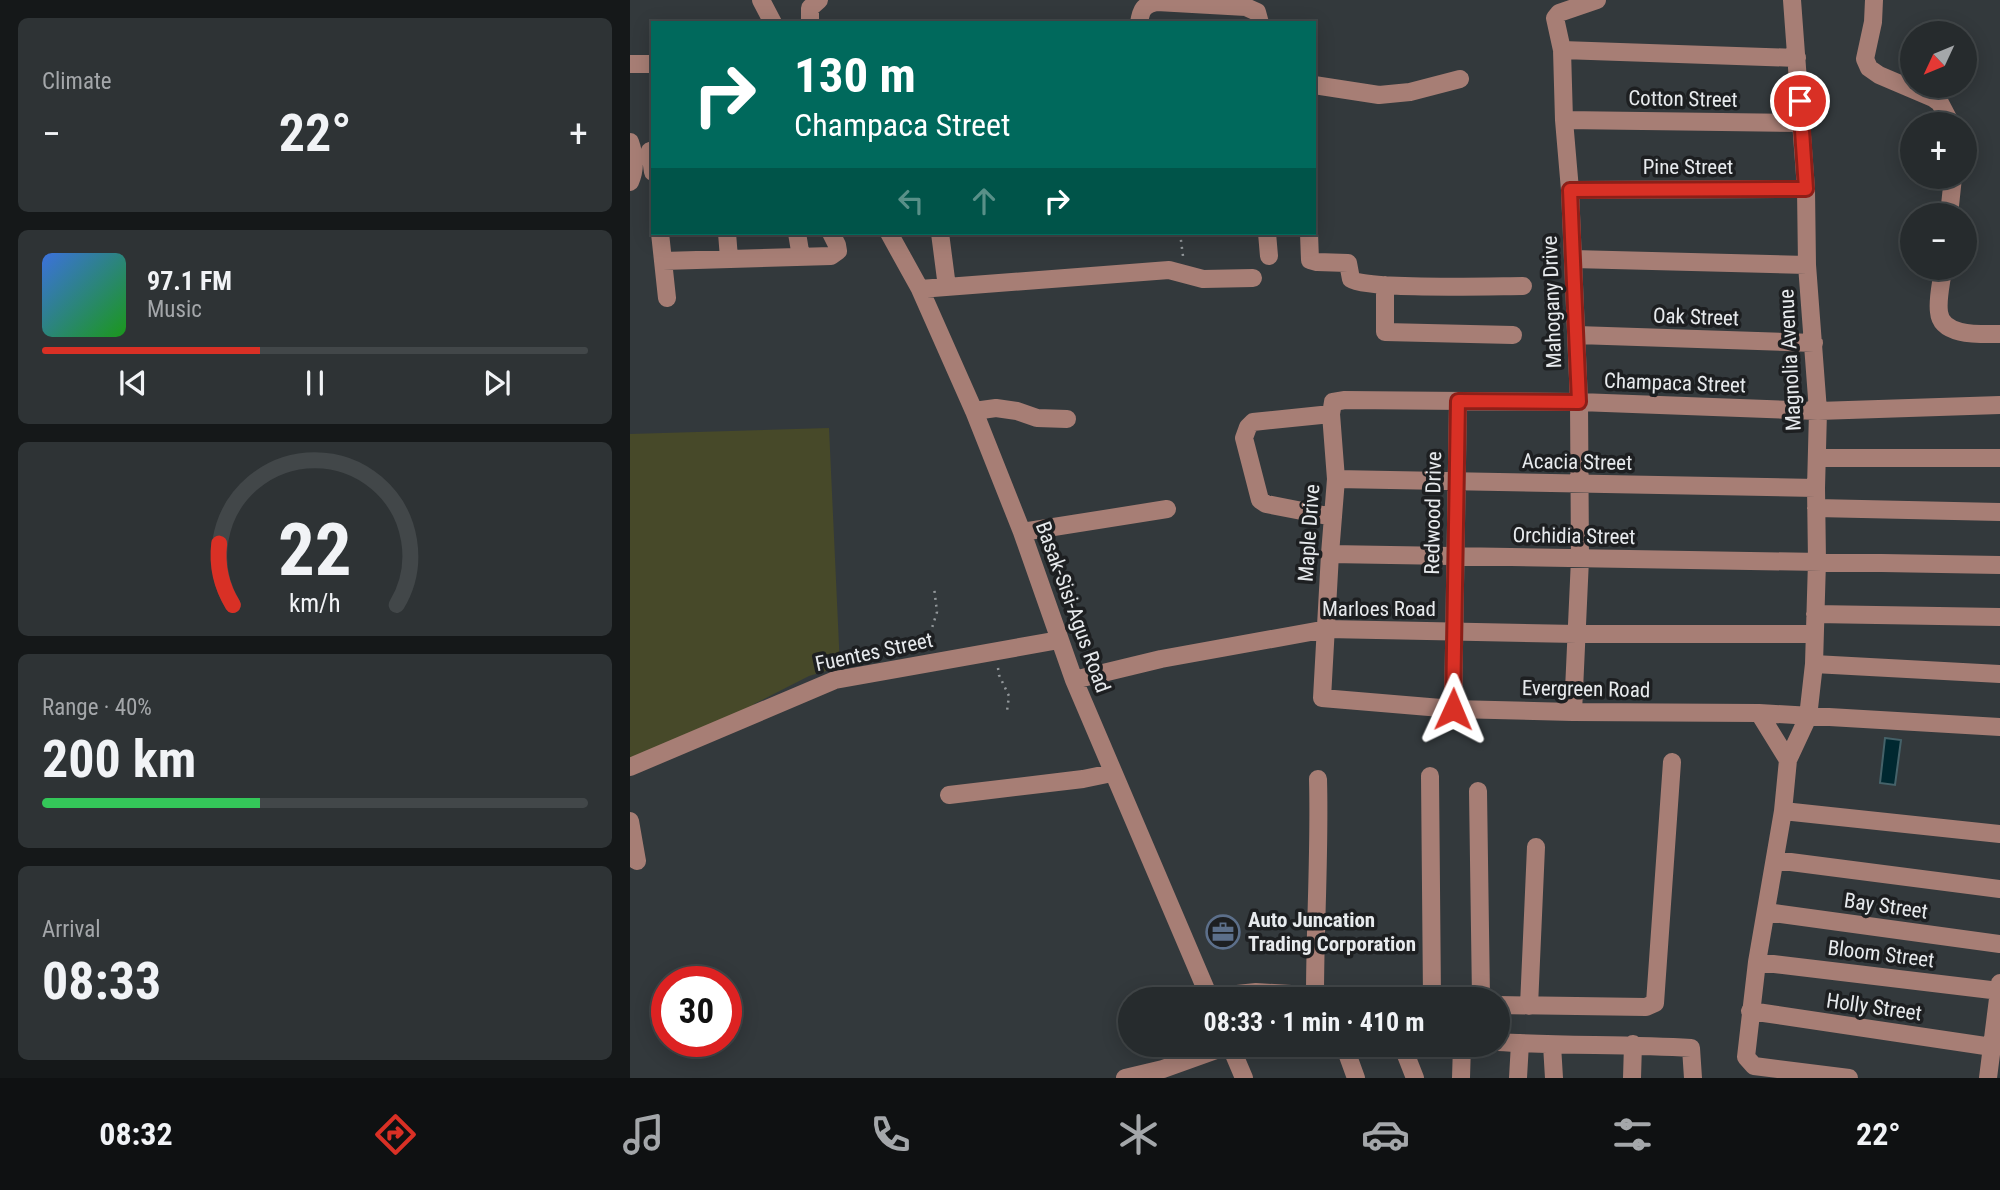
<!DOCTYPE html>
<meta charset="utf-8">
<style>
:root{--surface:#262b2d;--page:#2e3335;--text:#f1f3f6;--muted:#a4a7aa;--line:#424749;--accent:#d93025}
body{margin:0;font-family:"Roboto Condensed",sans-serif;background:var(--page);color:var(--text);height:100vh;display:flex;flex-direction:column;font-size:26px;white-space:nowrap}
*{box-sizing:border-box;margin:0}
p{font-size:23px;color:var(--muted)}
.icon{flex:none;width:38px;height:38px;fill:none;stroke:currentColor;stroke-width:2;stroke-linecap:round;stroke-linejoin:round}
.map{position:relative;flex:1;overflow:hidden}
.side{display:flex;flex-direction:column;gap:18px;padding:18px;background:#151819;width:630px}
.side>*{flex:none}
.top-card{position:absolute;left:21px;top:21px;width:665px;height:214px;border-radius:0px;box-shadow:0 4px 18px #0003,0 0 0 2px var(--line);background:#00695c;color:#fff;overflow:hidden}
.needle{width:46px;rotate:226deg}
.tools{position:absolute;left:1270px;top:21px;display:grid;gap:14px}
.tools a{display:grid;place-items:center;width:77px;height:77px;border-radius:50%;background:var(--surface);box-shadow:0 4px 18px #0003,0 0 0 2px var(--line);font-size:35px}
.speed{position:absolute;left:21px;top:966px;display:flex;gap:14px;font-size:35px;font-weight:700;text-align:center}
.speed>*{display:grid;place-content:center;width:91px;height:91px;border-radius:50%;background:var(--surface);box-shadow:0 4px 18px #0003,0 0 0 2px var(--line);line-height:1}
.speed .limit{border:10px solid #d22;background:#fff;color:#111}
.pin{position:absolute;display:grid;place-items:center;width:60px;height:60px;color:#fff;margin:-30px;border:4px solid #fff;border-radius:50%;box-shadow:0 2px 7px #0007}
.me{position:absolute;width:77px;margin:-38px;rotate:1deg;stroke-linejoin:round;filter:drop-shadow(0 0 5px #0008)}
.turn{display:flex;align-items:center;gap:24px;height:147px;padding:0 28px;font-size:32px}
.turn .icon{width:91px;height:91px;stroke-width:2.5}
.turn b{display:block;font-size:49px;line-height:60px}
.lanes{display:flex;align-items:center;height:66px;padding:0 28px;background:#0003;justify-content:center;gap:35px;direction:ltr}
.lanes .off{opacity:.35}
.big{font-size:52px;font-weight:700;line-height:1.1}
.side .card{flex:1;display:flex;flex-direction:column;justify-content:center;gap:10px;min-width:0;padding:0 24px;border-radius:10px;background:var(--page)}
.side .dial{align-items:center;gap:0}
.dial svg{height:182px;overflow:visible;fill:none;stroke:var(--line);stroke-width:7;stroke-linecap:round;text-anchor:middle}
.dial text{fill:var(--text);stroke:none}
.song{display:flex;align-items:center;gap:21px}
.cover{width:84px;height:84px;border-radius:10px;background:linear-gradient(135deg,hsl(220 70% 55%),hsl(120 70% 35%))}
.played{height:7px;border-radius:4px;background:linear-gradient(90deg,var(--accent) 40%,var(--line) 40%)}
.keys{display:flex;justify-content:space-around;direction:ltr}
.heat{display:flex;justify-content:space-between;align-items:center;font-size:38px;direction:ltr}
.charge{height:10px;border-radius:5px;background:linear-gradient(90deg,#34c759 40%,var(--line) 0)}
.trip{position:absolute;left:488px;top:987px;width:392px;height:70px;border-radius:35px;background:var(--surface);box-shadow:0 4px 18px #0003,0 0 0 2px var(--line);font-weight:700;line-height:70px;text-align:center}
.menu{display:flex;height:112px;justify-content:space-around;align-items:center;background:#0f1112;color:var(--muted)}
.menu .icon{width:49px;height:49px}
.menu .active{color:var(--accent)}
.menu b{font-size:32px;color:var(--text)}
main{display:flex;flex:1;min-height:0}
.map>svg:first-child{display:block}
.green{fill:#474929}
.water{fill:#002830;stroke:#456269;stroke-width:2}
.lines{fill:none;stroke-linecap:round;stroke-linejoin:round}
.path{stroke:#93989b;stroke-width:2.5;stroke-dasharray:2 5;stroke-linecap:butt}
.minor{stroke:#a77e75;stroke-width:18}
.route-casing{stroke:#8d1f18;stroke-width:18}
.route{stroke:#d93025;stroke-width:12}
.labels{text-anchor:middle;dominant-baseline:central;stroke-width:7;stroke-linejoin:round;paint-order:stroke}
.street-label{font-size:21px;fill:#e7eaed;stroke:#1d1f21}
.poi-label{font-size:21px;font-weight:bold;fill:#e7eaed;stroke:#1d1f21;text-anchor:start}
</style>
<main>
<section class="side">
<div class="card"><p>Climate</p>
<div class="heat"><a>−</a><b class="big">22°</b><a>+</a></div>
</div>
<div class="card">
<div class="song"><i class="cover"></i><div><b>97.1 FM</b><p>Music</p></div></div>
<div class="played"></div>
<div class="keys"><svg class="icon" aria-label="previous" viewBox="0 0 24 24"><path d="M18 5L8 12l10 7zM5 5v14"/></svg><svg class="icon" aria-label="pause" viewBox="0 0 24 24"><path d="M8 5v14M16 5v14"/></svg><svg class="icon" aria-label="next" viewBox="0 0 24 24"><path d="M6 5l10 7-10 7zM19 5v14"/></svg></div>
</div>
<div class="card dial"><svg viewBox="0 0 100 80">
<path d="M14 69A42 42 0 1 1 86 69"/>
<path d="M14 69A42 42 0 0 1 8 42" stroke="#d93025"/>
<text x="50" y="56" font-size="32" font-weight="700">22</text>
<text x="50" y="72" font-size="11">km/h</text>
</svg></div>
<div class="card"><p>Range · 40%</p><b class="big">200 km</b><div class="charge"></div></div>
<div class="card"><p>Arrival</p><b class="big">08:33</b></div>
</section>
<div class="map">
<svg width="1370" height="1078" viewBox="0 0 1370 1078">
<rect width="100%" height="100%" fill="#33393c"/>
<path class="green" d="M 199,428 L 210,667 L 179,676 L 124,704 L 123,707 L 0,762 L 0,434 Z"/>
<path class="water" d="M 1255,738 L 1271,740 L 1265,785 L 1250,783 Z"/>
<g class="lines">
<path class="path" d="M 550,233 L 553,256
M 296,647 L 307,612 L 304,587
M 368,668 L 369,675 L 379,696 L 377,711"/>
<path class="minor" d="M 131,0 L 143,23
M 1162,0 L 1176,189 L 1177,265 L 1188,411 L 1186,488 L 1187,561 L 1184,664 L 1178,717 L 1158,760 L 1153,811 L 1127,962 L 1116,1057 L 1124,1066 L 1219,1078
M 1244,0 L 1243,22 L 1235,59 L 1239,68 L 1249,75 L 1303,98 L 1310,103 L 1321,124
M 180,23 L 180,8 L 189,0
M 509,23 C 511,10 513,5 527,2 L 616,7 L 627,12 L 630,23
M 932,50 L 1167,58
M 0,64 L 23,64
M 684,85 L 749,95 L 780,92 L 830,79
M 934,120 L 1171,123
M 0,142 C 5,156 6,168 0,182
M 20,151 L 23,172
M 940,190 L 1176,189
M 1319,215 L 1323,177
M 30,233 L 37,298
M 97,233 L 99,258
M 167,233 L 171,257
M 259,233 L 290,289 L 344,411 L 392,532 L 444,680 L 580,999
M 310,233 L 317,287
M 637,233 L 639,256
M 679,233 L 680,260 L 687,262 L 718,263 L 721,279 C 736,290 866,286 893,286
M 943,259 L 1177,265
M 33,261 L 201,256 L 208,251 L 207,245 L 201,233
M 1313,268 C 1312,281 1307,298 1309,312 C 1311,337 1352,334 1370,334
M 755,285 L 755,332 L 883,335
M 290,289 L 539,270 L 573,279 L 623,278
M 947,335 L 1184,343
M 1370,405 L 1188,411 L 949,402 L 715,400 L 703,402 L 701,414 L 706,479 L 700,554 L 692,698 L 823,709 L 943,712 L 1129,713 L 1370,727
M 344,411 L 366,408 L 387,411 L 407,418 L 437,419
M 701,414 L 623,422 L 618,427 L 614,438 L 630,500 L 636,504 L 703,517
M 1187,458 L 1370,458
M 706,479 L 1186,488
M 1186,508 L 1370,512
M 392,532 L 537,509
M 700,554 L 1370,565
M 1185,614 L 1370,617
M 1184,664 L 1370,674
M 444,680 L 531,659 L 697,629 L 947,634 L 1184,634
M 823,709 L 828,401
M 943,712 L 950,559 L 949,402 L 940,190 L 934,120 L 932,50 L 925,18 L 929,13 L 967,0
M 1129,713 L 1158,760
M 0,767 L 205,680 L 429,640
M 800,776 L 802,999
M 848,791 L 851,999
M 319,795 L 453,779 L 482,773
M 1153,811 L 1370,834
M 0,821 L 7,861
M 1145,860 L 1370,889
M 1136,912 L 1370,944
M 1127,962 L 1370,991
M 685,996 C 685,924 690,851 688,779
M 579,997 L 626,992 L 748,999
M 868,1005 L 1016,1007 L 1025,1003 L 1042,762
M 899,1006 L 906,847
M 1120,1011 L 1362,1047
M 868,1042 C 932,1046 997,1044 1061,1048 L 1063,1078
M 600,1045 L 614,1078
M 714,1045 L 726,1078
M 772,1045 L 785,1078
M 922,1045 L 924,1078
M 495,1078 L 533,1069 L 600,1045
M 831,1078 L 832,1045
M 888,1078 L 890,1043
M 1002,1078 L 1003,1044
M 1358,1078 L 1370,983"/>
</g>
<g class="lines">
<defs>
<path id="route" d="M 823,709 L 828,401 L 949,402 L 940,190 L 1176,189 L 1170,101"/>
</defs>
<use href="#route" class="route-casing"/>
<use href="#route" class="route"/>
</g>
<defs>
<symbol id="office-ring" viewBox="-11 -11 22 22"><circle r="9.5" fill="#1d1f21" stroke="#5c6f8a" stroke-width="1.5"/><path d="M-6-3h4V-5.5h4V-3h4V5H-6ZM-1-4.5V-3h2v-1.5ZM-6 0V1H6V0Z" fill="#5c6f8a"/></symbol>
</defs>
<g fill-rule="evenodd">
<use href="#office-ring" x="574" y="913" width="38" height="38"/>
</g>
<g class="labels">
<g class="street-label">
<text transform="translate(1053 99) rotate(1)">Cotton Street</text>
<text x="1058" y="167">Pine Street</text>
<text transform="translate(922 302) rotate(-92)">Mahogany Drive</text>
<text transform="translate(1066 317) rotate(2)">Oak Street</text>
<text transform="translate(1160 360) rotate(-93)">Magnolia Avenue</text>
<text transform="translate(1045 383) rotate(2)">Champaca Street</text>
<text transform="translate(947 462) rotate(1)">Acacia Street</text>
<text transform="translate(803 513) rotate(-89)">Redwood Drive</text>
<text transform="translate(679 533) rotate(-86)">Maple Drive</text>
<text transform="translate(944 536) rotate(1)">Orchidia Street</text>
<text transform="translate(443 607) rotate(70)">Basak-Sisi-Agus Road</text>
<text x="749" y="609">Marloes Road</text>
<text transform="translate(244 652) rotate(-12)">Fuentes Street</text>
<text transform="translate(956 689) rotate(1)">Evergreen Road</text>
<text transform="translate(1256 906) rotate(8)">Bay Street</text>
<text transform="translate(1251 954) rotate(7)">Bloom Street</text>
<text transform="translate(1244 1007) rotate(8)">Holly Street</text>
</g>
<g class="poi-label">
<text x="618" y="920">Auto Juncation<tspan x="618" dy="24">Trading Corporation</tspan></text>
</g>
</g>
</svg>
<div class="tools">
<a><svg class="needle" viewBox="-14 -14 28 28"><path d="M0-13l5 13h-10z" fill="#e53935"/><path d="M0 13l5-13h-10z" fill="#a4a7aa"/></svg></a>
<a>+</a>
<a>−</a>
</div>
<div class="speed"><div class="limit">30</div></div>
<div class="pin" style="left:1170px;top:101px;background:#d93025"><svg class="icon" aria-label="arrive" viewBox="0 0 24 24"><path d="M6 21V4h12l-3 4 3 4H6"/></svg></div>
<svg class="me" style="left:823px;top:709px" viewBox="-20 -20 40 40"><path d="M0-17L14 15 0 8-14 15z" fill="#d93025" stroke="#fff" stroke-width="4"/></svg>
<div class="trip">08:33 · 1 min · 410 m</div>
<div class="top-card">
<div class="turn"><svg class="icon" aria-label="right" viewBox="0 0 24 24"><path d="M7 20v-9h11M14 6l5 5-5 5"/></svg><div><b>130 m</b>Champaca Street</div></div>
<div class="lanes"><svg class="icon off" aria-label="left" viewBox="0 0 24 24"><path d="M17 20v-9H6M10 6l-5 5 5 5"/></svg><svg class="icon off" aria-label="ahead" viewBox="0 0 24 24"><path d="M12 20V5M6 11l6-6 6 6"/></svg><svg class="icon" aria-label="right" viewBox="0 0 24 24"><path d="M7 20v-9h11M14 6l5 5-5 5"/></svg></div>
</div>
</div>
</main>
<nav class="menu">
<b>08:32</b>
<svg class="icon active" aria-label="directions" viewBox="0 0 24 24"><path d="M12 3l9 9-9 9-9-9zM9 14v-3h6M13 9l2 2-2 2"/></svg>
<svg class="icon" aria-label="music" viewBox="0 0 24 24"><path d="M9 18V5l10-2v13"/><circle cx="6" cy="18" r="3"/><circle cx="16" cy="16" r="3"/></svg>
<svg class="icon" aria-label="phone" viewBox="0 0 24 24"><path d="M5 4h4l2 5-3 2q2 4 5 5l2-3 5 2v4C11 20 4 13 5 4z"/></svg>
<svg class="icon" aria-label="climate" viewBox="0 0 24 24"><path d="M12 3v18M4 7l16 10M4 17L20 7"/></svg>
<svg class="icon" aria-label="car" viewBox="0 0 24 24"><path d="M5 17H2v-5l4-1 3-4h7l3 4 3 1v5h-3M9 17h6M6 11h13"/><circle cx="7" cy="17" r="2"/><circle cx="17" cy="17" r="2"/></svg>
<svg class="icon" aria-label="filters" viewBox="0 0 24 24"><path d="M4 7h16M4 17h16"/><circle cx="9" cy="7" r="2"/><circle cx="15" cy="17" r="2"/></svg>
<b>22°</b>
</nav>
